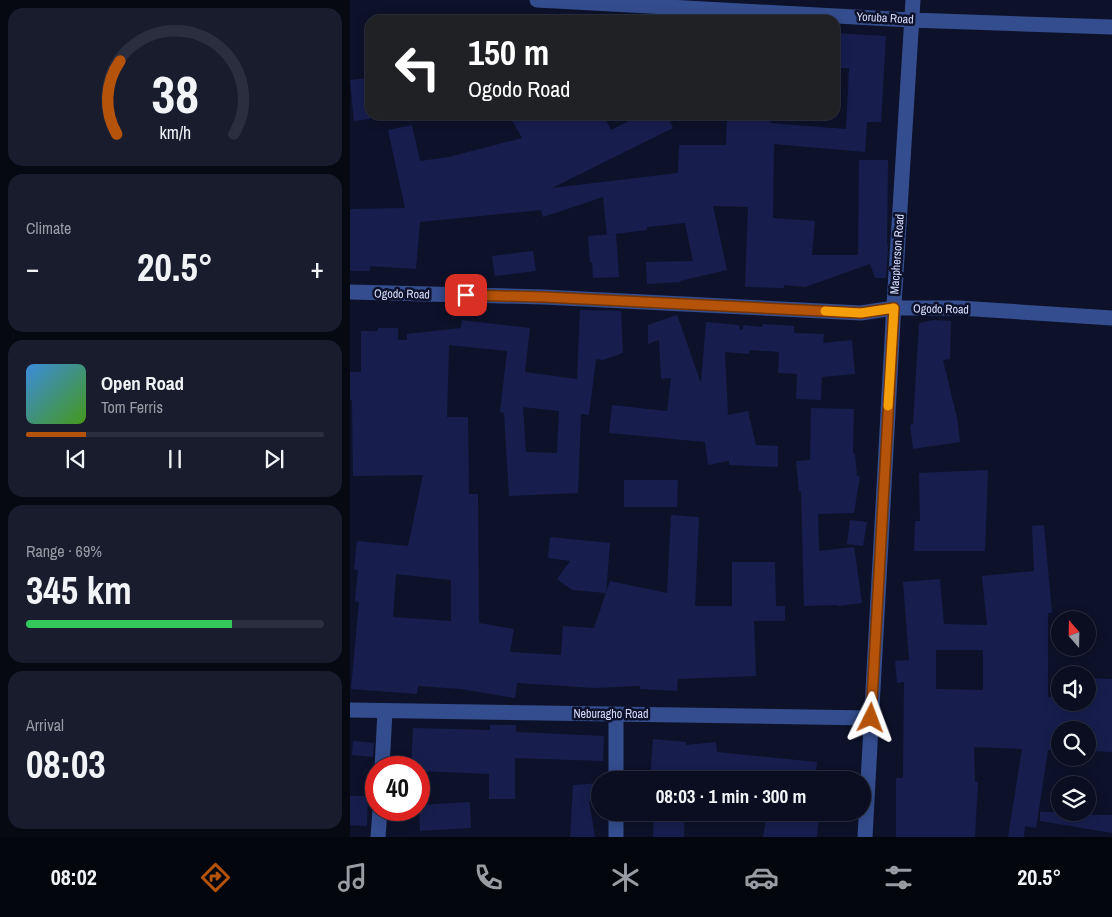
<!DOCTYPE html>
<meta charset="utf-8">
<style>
:root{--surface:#0a0e20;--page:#181c2d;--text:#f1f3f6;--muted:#999ca5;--line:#2a2e3e;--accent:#b45309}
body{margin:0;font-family:"Archivo Narrow",sans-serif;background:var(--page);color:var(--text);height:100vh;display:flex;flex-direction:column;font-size:19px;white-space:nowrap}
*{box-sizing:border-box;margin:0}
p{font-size:16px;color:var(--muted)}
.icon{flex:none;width:28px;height:28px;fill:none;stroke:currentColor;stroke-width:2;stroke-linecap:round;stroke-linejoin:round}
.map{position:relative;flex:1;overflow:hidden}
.side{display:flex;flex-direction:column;gap:8px;padding:8px;background:#060812;width:350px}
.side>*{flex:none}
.banner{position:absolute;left:15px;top:15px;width:475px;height:105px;border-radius:15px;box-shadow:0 2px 12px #0003,0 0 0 1px var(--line);background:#202124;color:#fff;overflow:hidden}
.needle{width:32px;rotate:340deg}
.tools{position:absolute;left:701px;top:611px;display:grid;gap:10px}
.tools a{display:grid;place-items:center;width:45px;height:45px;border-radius:50%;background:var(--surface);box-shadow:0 2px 12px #0003,0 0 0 1px var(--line);font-size:25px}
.speed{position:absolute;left:15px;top:756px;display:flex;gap:10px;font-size:25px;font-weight:700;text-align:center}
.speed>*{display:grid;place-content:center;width:65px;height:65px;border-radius:50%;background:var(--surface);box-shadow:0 2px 12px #0003,0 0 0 1px var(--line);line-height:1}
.speed .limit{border:8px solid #d22;background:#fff;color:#111}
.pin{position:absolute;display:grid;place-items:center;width:42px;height:42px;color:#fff;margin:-21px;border-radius:10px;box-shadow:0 2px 8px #0006}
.me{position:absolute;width:55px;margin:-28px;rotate:3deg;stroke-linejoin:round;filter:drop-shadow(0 0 4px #0008)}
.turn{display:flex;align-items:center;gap:18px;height:105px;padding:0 20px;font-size:22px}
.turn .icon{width:65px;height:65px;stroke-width:2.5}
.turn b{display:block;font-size:35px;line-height:42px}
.big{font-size:38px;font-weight:700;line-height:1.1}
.side .tile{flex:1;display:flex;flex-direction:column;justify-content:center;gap:8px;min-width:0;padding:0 18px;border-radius:15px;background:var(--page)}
.side .dial{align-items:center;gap:0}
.dial svg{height:130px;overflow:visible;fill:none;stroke:var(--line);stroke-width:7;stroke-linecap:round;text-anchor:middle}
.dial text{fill:var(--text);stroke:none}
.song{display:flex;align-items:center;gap:15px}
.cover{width:60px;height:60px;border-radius:8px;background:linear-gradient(135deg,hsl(210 70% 55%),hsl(100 70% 35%))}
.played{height:5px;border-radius:2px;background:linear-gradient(90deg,var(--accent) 20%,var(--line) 20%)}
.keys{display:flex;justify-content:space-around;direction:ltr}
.heat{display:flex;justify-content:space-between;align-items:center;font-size:28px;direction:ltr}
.charge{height:8px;border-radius:4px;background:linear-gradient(90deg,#34c759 69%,var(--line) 0)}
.trip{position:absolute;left:241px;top:771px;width:280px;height:50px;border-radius:25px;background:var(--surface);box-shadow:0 2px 12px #0003,0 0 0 1px var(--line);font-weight:700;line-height:50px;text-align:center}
.tabs{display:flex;height:80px;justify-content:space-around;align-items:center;background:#04060d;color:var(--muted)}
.tabs .icon{width:35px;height:35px}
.tabs .selected{color:var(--accent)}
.tabs b{font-size:22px;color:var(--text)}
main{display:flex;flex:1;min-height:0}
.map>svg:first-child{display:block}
.building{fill:#171e4d;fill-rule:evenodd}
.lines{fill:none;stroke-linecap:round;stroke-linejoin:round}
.minor{stroke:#344d8e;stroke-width:15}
.route-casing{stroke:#753606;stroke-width:12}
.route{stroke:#b45309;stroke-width:9}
.slow{stroke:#f59e0b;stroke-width:9}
.labels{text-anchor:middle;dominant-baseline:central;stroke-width:5;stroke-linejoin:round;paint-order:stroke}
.street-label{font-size:12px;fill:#d7dfff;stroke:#0d122a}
</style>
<main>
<section class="side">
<div class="tile dial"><svg viewBox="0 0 100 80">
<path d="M14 69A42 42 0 1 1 86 69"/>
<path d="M14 69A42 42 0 0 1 16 24" stroke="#b45309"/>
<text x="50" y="56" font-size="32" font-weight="700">38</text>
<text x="50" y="72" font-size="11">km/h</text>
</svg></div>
<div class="tile"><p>Climate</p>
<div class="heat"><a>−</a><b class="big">20.5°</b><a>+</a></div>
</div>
<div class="tile">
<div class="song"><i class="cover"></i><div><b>Open Road</b><p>Tom Ferris</p></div></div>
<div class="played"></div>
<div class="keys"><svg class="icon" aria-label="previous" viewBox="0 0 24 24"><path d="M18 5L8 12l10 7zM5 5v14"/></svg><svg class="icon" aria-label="pause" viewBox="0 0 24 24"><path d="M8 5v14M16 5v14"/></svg><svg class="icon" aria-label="next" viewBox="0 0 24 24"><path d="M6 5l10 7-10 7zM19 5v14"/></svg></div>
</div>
<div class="tile"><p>Range · 69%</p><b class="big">345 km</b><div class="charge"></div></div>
<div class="tile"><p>Arrival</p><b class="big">08:03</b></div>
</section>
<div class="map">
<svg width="762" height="837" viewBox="0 0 762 837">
<rect width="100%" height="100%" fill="#0d122a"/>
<path class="building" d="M 485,33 L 536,36 L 531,122 L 517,122 L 515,152 L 424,144 L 423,218 L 465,221 L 462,255 L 508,255 L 509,160 L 538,160 L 537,243 L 538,248 L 536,278 L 525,278 L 520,264 L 455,287 L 434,285 L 434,288 L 395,287 L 398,207 L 363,206 L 377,270 L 330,281 L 330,282 L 297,284 L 296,262 L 343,261 L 335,223 L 297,227 L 297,230 L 257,235 L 253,197 L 193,217 L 191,210 L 70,222 L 66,269 L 20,266 L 20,271 L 0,271 L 0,209 L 55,208 L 38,130 L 62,125 L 70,161 L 99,157 L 172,138 L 159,115 L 253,115 L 261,130 L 290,115 L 317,115 L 323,128 L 202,188 L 328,173 L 329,145 L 376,145 L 377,115 L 420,115 L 420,123 L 496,129 L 499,68 L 485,68 Z
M 20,78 L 20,119 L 4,121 L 0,80 Z
M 266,234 L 269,277 L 243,278 L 242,262 L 240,263 L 238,236 Z
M 183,251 L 186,271 L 145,276 L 142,256 Z
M 230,310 L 271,311 L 273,353 L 253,360 L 246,359 L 239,415 L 231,414 L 228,493 L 159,496 L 154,413 L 150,412 L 157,351 L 99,345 L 97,417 L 118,417 L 119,494 L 128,494 L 129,623 L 164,629 L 160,652 L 211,655 L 213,626 L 244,628 L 260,581 L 317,593 L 321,515 L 349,517 L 345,606 L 382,606 L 382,562 L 425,562 L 426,606 L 435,606 L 435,621 L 404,621 L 406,676 L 328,679 L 327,691 L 290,689 L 290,686 L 244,688 L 167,683 L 165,698 L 111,689 L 68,686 L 67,694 L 1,689 L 9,602 L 5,601 L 8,570 L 4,569 L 7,541 L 58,546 L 73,475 L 3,476 L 2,400 L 0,400 L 0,372 L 11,372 L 11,331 L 28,331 L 28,328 L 48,328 L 48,340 L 57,340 L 57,334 L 111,328 L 112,320 L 180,328 L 175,372 L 227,379 ZM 173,407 L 209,411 L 207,453 L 176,452 ZM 46,574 L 101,580 L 101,621 L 43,617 Z
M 327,315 L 351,383 L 356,322 L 389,325 L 390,330 L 393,329 L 393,325 L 413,327 L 413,324 L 444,326 L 444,333 L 474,334 L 473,343 L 502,340 L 505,374 L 472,377 L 471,400 L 446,399 L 447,374 L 428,373 L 429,352 L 400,350 L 399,354 L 375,352 L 378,415 L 398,411 L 406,445 L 428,446 L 428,467 L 379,465 L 379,461 L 358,465 L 355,442 L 259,433 L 262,405 L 317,411 L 321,378 L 311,379 L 309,340 L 298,344 L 298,325 Z
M 583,320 L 601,321 L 600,359 L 593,360 L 607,418 L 610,442 L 563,449 L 560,425 L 563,424 L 569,323 Z
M 461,408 L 504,409 L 503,453 L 505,454 L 507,476 L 510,476 L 504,513 L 468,514 L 469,551 L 504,547 L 512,603 L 488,606 L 488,605 L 454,606 L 451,491 L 449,491 L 446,461 L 460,460 Z
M 638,470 L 635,551 L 564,551 L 565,521 L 570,521 L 569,473 Z
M 274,480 L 328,480 L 327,507 L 274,507 Z
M 500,520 L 517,522 L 513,546 L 497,544 Z
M 694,525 L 702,613 L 698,613 L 698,697 L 710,697 L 710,702 L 738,702 L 738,678 L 762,679 L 762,752 L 738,751 L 738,730 L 710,730 L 710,750 L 698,750 L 686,828 L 675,826 L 674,837 L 658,837 L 672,749 L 624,747 L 625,782 L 628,782 L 625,837 L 546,837 L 546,778 L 553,778 L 554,682 L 547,683 L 545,661 L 559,660 L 553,582 L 590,579 L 594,624 L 637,625 L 632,576 L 684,571 L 682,526 ZM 586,650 L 633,650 L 633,690 L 586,689 Z
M 200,537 L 260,543 L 256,593 L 222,590 L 207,579 L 220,561 L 198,558 Z
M 140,725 L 166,725 L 166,732 L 254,736 L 253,761 L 165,758 L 165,799 L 139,799 L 139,774 L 69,771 L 69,768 L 61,768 L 63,728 L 140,730 Z
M 303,739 L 336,742 L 336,745 L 366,742 L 367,752 L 467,762 L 465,780 L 331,780 L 300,778 Z
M 3,741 L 24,743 L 23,757 L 2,755 Z
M 250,783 L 250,801 L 239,801 L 245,837 L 220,837 L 223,785 Z
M 0,796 L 18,796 L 17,826 L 0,825 Z
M 120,802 L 121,828 L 70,831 L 69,805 Z
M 304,812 L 335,812 L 334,837 L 303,837 Z
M 690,812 L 742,812 L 742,815 L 762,815 L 762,833 L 690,821 Z
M 417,813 L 469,816 L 467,837 L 413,837 Z"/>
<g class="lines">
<path class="minor" d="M 187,0 L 561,20 L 762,27
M 0,292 L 194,297 L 511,313 L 544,308 L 609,308 L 762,318
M 0,710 L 521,718
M 32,768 L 35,711
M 266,780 L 266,714
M 28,837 L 30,810
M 266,837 L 266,812
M 515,837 L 543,321 L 563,0"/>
</g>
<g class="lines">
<defs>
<path id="route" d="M 116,295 L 194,297 L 511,313 L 544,308 L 521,718"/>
</defs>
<use href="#route" class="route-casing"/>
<use href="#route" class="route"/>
<path class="slow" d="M 475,311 L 511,313 L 544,308 L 538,406"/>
</g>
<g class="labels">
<g class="street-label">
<text transform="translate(535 18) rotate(3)">Yoruba Road</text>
<text transform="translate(547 254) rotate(-86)">Macpherson Road</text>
<text transform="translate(52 294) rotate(1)">Ogodo Road</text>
<text transform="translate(591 309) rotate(1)">Ogodo Road</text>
<text x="261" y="714">Neburagho Road</text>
</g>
</g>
</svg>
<div class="tools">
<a><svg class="needle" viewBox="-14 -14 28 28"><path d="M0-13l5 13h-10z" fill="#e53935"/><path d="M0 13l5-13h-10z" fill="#999ca5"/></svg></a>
<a><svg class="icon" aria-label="sound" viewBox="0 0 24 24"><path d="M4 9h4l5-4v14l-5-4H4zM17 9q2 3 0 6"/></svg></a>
<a><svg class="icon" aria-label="search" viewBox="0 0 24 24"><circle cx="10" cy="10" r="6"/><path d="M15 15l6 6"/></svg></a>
<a><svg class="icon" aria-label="layers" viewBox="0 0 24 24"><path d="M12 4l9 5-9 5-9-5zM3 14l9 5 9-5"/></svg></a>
</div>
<div class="speed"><div class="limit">40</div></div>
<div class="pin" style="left:116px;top:295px;background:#d93025"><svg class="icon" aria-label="arrive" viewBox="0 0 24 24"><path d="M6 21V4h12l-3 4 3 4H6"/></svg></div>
<svg class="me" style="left:521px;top:718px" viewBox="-20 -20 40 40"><path d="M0-17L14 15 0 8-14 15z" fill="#b45309" stroke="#fff" stroke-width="4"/></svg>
<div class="trip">08:03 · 1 min · 300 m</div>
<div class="banner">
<div class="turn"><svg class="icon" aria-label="left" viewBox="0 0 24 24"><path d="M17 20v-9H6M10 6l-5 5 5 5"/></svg><div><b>150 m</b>Ogodo Road</div></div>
</div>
</div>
</main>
<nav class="tabs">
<b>08:02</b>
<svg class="icon selected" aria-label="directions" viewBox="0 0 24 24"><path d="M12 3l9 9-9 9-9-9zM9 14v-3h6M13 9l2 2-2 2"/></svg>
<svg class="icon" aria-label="music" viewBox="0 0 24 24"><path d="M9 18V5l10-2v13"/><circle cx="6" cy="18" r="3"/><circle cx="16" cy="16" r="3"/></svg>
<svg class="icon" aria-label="phone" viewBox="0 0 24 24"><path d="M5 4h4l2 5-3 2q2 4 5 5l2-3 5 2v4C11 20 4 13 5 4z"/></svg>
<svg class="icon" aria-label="climate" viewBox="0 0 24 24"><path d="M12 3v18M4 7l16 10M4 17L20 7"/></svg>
<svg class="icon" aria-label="car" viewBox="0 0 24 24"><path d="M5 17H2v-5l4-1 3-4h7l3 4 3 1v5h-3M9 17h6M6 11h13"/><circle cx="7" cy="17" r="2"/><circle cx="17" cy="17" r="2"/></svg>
<svg class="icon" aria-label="filters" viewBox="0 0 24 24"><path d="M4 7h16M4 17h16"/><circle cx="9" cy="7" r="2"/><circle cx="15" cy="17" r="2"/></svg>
<b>20.5°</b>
</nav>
